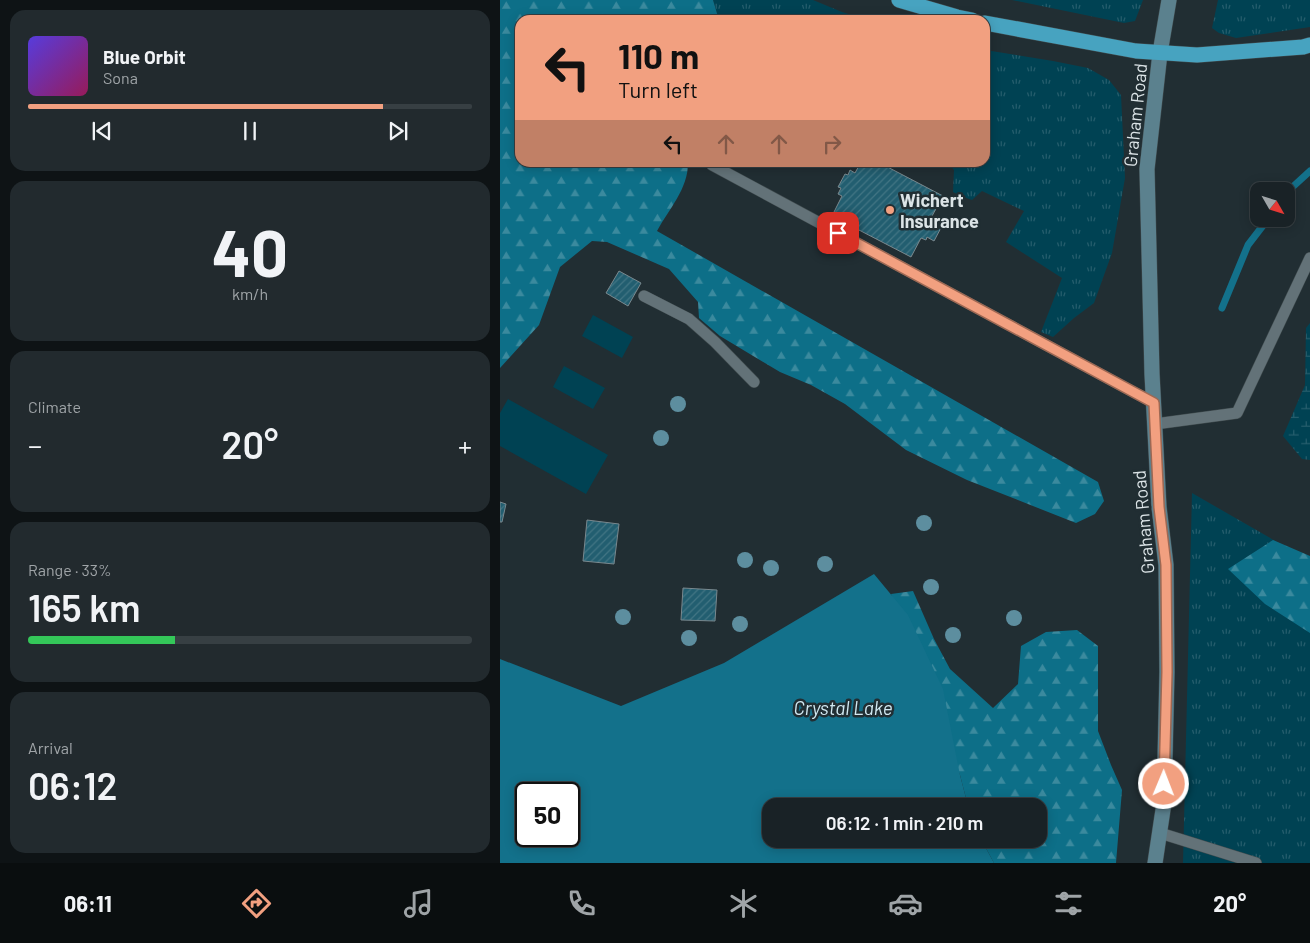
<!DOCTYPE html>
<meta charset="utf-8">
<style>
:root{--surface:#192226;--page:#222a2e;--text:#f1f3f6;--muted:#9fa4a7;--line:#373f43;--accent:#f2a080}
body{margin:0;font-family:Barlow,sans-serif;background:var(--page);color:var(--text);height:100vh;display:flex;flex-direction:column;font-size:19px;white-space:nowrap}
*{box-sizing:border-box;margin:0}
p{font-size:16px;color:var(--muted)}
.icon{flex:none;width:28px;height:28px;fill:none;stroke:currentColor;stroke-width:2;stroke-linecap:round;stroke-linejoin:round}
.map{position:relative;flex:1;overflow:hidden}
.panel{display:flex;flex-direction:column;gap:10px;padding:10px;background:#0e1315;width:500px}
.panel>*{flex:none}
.banner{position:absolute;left:15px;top:15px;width:475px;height:152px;border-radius:15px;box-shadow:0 2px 12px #0003,0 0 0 1px var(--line);background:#f2a080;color:#111;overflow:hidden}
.needle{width:32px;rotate:129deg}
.fabs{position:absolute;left:750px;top:182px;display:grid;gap:10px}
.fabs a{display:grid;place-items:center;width:45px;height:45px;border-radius:10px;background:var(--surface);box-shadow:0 2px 12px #0003,0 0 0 1px var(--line);font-size:25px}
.speed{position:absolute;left:15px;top:782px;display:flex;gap:10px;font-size:25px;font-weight:700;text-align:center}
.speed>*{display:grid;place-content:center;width:65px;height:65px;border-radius:50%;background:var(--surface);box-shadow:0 2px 12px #0003,0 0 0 1px var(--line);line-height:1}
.speed .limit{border:2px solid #111;border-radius:8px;background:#fff;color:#111}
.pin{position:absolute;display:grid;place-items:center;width:42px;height:42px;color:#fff;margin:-21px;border-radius:10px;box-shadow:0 2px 8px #0006}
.me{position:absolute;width:55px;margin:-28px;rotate:1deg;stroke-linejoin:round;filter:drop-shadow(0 0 4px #0008)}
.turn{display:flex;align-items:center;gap:18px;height:105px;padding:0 20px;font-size:22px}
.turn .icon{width:65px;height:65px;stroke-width:2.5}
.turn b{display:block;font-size:35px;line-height:42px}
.lanes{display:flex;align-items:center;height:48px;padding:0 20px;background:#0003;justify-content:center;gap:25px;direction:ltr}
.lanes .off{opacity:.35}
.big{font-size:38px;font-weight:600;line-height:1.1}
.panel .card{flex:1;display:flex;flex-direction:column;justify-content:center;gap:8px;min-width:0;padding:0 18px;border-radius:15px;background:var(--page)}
.panel .dial{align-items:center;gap:0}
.dial b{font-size:65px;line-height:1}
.song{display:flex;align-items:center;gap:15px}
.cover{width:60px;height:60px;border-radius:8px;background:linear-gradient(135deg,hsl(250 70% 55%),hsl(330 70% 35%))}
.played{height:5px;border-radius:2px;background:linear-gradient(90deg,var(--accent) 80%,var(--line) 80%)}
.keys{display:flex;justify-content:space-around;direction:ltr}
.heat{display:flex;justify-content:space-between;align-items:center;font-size:28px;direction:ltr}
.charge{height:8px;border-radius:4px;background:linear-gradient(90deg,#34c759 33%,var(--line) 0)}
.trip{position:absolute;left:262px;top:798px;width:285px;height:50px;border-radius:15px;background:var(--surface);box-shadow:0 2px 12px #0003,0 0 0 1px var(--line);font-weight:600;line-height:50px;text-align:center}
.tab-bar{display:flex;height:80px;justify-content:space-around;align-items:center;background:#0a0e0f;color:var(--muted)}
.tab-bar .icon{width:35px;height:35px}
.tab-bar .on{color:var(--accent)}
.tab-bar b{font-size:22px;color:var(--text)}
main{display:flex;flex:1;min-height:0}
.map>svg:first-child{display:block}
.grass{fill:url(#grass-tufts)}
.forest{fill:url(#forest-firs)}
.wetland{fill:url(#wetland-marsh)}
.park{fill:#004253}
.water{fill:#13718b;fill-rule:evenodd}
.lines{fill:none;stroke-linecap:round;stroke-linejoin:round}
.stream{stroke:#13718b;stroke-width:7}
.building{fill:url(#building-hatch);stroke:#79888e}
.lane-casing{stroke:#414c4f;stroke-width:12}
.secondary-casing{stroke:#414c4f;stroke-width:16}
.highway-casing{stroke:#414c4f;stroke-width:16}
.lane{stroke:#637278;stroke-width:11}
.secondary{stroke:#5b818e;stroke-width:15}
.highway{stroke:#47a3c0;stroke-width:15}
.tree{fill:#5d8e9f}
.route-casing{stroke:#9d6853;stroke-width:12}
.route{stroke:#f2a080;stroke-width:9}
.poi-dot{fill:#f2a080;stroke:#212e33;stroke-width:2}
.labels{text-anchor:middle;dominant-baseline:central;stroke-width:5;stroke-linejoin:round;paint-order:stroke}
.street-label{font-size:18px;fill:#dce4e7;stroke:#212e33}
.poi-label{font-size:18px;font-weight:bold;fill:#dce4e7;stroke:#212e33;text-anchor:start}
.water-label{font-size:19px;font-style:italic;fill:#d1e9f2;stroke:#212e33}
</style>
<main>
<section class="panel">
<div class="card">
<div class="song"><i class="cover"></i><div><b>Blue Orbit</b><p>Sona</p></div></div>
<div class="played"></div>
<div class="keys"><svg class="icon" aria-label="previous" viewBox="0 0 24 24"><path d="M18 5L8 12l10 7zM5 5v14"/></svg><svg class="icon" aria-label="pause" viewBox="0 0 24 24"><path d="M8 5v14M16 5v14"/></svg><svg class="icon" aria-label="next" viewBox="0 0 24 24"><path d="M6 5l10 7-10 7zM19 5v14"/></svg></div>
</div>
<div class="card dial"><b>40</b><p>km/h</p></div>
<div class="card"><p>Climate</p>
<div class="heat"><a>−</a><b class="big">20°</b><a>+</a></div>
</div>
<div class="card"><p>Range · 33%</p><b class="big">165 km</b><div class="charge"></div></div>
<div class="card"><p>Arrival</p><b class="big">06:12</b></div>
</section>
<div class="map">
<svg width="810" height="863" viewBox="0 0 810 863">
<defs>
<pattern id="grass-tufts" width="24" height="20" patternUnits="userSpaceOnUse" patternTransform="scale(1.25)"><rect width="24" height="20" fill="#004253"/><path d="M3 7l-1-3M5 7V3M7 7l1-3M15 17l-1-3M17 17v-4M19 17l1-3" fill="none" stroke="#255d6c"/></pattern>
<pattern id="forest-firs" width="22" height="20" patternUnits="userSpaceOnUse" patternTransform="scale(1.25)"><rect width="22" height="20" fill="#0d6f88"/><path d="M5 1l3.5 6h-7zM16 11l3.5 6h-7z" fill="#3b8a9e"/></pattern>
<pattern id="wetland-marsh" width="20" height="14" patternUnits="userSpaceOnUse" patternTransform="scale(1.25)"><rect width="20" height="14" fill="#004253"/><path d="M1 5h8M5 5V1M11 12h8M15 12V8" fill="none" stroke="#255d6c"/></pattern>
<pattern id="building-hatch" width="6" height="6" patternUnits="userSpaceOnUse" patternTransform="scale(1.25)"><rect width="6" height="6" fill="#225e70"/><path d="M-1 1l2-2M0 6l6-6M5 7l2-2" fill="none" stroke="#427584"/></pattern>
</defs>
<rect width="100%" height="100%" fill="#212e33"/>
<path class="grass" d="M 213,0 L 313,0 L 342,12 L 368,20 L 219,20 Z
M 512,0 L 643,0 L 635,21 L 624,23 Z
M 718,0 L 810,0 L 810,27 L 736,38 L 719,33 L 712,28 Z
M 485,50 L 553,61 L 588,68 L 609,80 L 621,95 L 625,178 L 612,253 L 594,303 L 574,318 L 553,337 L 541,332 L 562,278 L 506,242 L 524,211 L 482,191 L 472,200 L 461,196 L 453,192 L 454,170 L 448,163 L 485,162 Z
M 692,493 L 810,561 L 810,863 L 683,863 Z"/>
<path class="forest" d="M 0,0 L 213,0 L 219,20 L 20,20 L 20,162 L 188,163 C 188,189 169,209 157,231 L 598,482 L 604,501 L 595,514 L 576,523 L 467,480 L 406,450 L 345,404 L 311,385 L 280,372 L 220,336 L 199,318 L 198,302 L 169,269 L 107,242 L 92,241 L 60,267 L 39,325 L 0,368 Z
M 773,540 L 810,556 L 810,633 L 765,604 L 728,569 Z
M 413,591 L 434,639 L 450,669 L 493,708 L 518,684 L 521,646 L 546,632 L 577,630 L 598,646 L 598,731 L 611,765 L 622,790 L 616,863 L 494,863 L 481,839 L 539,839 L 539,806 L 468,806 L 460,775 L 391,594 Z"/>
<path class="wetland" d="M 810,323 L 810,460 L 802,459 L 783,436 L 805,385 L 806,328 Z"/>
<path class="park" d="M 93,315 L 133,337 L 122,358 L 82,336 Z
M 64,366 L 105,388 L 93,409 L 53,387 Z
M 8,399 L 108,455 L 86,494 L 0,446 L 0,413 Z"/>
<path class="water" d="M 374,574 L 408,615 L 443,689 L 460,775 L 468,806 L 271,806 L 271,839 L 481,839 L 494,863 L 0,863 L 0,659 L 121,706 L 224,663 ZM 26,794 L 69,794 L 69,836 L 26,836 Z"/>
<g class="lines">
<path class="stream" d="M 786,193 L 810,171
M 722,308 L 748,245 L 768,219"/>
</g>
<path class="building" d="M 361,162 L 378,162 L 443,196 L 432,216 L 438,218 L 437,221 L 443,224 L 434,241 L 427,237 L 426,240 L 421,238 L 411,257 L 332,216 L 342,196 L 338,194 L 341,188 L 338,187 L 345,174 L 348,175 L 350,170 L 355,173 Z
M 119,271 L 141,283 L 128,306 L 106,293 Z
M 0,502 L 6,504 L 2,522 L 0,522 Z
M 87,520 L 119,524 L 114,564 L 83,561 Z
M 183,588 L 217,590 L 215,621 L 181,620 Z"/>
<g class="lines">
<defs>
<path id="lane" d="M 212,165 L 654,403
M 144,296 L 189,319 L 215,342 L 254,382
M 655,424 L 737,413 L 810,258
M 660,833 L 756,863"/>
<path id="secondary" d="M 655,863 L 664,803 L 667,672 L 666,565 L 659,507 L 652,374 L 647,169 L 660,53 L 669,0"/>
<path id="highway" d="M 399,0 L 457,17 L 472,20
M 485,23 L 636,51 L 697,55 L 803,47 L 810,45"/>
</defs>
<use href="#lane" class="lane-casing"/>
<use href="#secondary" class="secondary-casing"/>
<use href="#highway" class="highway-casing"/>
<use href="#lane" class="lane"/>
<use href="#secondary" class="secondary"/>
<use href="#highway" class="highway"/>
</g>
<g class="tree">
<circle cx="178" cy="404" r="8"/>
<circle cx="161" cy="438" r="8"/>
<circle cx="424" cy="523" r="8"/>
<circle cx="245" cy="560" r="8"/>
<circle cx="325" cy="564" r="8"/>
<circle cx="271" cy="568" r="8"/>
<circle cx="431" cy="587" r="8"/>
<circle cx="123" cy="617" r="8"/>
<circle cx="514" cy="618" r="8"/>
<circle cx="240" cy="624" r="8"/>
<circle cx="453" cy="635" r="8"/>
<circle cx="189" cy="638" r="8"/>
</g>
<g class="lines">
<defs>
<path id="route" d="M 338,233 L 654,403 L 659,507 L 666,565 L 667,672 L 664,784"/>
</defs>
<use href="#route" class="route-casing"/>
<use href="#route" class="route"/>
</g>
<circle class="poi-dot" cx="390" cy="210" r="5"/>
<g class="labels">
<g class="street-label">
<text transform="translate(635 115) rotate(-84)">Graham Road</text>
<text transform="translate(643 522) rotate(-95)">Graham Road</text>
</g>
<g class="poi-label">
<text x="400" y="200">Wichert<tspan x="400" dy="21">Insurance</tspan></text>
</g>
<g class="water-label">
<text x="343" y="707">Crystal Lake</text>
</g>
</g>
</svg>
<div class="fabs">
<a><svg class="needle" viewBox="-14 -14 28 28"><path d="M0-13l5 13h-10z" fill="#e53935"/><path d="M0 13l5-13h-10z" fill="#9fa4a7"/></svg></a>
</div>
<div class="speed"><div class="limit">50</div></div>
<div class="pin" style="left:338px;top:233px;background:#d93025"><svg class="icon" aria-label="arrive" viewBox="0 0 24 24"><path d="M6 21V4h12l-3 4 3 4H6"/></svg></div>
<svg class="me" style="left:664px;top:784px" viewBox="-20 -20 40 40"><circle r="17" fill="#f2a080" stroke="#fff" stroke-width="3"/><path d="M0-11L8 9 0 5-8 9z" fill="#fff"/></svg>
<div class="trip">06:12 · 1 min · 210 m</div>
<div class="banner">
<div class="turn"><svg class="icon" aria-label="left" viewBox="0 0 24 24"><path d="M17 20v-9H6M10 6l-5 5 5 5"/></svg><div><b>110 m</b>Turn left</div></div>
<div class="lanes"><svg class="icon" aria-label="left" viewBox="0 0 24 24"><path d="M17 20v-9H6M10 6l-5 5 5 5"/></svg><svg class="icon off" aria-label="ahead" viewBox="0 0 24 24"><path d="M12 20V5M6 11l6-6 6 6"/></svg><svg class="icon off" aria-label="ahead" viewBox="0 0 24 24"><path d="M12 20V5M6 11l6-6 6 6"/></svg><svg class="icon off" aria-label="right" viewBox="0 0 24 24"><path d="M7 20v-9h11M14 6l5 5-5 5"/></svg></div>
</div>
</div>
</main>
<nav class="tab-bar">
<b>06:11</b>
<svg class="icon on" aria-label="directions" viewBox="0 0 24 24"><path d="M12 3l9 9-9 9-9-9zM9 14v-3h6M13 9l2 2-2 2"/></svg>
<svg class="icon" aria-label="music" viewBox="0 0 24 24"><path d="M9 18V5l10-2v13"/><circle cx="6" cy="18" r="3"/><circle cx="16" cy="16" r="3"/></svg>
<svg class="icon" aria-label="phone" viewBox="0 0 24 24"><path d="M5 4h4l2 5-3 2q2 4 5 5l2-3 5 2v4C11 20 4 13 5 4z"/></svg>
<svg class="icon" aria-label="climate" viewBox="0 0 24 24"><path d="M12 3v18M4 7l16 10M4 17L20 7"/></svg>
<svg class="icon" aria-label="car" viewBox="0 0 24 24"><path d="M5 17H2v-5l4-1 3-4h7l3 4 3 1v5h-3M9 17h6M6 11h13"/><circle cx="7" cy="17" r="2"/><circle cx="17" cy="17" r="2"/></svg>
<svg class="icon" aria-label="filters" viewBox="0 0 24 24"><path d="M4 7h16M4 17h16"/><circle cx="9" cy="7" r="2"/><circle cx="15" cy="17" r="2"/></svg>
<b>20°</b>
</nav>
